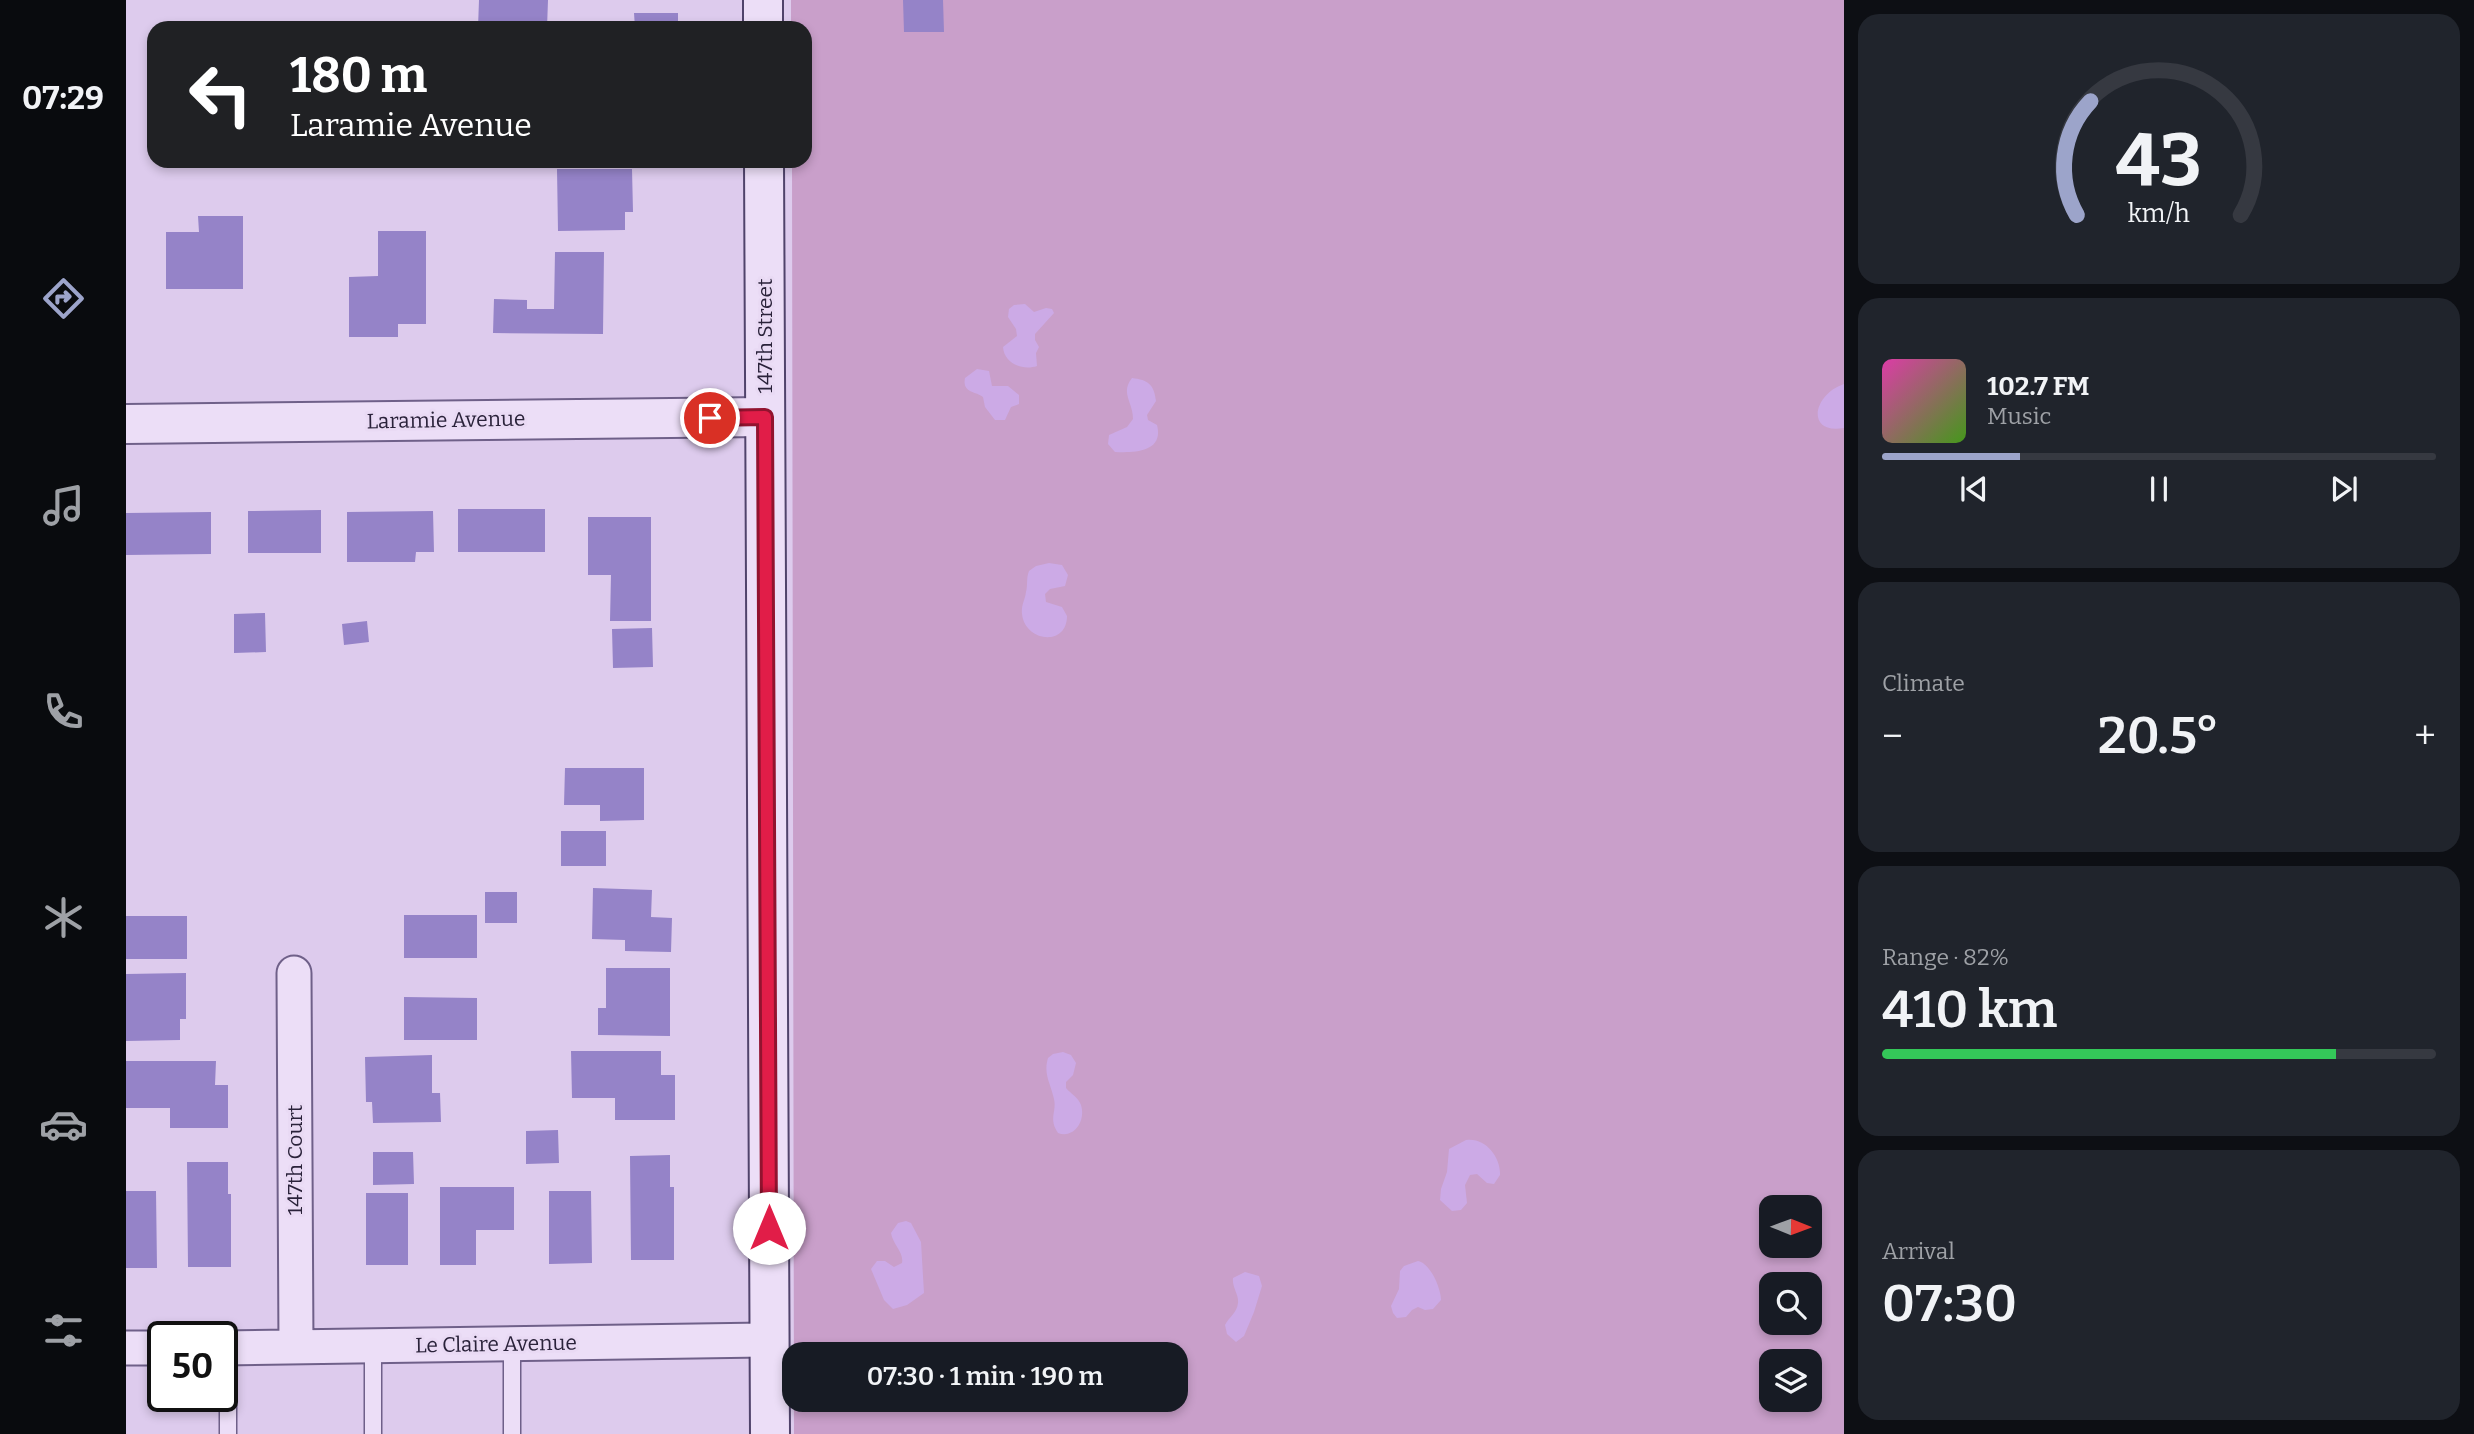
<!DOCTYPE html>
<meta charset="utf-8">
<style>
:root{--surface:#171b24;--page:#20242c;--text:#f1f3f6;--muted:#9ea1a6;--line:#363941;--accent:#9ca4ca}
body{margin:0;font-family:Bitter,serif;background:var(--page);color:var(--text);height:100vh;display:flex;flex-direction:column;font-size:26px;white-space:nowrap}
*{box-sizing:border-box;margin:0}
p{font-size:23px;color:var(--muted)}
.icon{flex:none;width:38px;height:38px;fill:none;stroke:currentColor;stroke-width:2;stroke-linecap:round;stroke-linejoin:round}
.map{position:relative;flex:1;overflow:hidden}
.side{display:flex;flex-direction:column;gap:14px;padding:14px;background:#0d0f14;width:630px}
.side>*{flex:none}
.top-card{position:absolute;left:21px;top:21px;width:665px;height:147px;border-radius:21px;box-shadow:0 4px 10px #0003;background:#202124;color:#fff;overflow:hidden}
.needle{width:46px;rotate:91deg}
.buttons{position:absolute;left:1633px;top:1195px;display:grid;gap:14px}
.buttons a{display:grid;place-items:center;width:63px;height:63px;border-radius:14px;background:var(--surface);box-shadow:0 4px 10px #0003;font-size:35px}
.speed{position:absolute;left:21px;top:1321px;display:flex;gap:14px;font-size:35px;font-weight:700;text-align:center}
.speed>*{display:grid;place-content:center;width:91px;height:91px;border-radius:50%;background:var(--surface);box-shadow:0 4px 10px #0003;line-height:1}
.speed .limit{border:4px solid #111;border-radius:10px;background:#fff;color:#111}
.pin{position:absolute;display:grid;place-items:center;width:60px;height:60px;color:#fff;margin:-30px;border:4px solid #fff;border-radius:50%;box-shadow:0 2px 7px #0007}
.me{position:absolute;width:77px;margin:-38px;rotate:0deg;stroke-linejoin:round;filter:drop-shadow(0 0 5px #0008)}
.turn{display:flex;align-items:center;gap:24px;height:147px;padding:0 28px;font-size:32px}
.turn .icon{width:91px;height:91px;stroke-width:2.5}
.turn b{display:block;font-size:49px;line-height:60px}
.big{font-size:52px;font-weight:600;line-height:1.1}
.side .widget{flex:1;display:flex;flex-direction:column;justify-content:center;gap:10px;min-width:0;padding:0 24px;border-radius:21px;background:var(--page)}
.side .dial{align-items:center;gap:0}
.dial svg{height:182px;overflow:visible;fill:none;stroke:var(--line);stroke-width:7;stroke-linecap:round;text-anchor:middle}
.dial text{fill:var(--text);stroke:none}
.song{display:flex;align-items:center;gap:21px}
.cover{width:84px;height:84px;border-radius:10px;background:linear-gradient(135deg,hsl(320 70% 55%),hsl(100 70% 35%))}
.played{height:7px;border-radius:4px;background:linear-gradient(90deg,var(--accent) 25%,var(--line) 25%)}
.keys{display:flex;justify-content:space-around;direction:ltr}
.heat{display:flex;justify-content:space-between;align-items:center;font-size:38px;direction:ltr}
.charge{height:10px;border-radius:5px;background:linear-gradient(90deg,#34c759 82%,var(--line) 0)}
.trip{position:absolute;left:656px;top:1342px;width:406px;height:70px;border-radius:21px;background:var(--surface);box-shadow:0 4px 10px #0003;font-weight:600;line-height:70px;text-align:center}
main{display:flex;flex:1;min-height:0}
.tabs{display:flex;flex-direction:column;width:126px;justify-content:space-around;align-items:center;background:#090b0e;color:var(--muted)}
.tabs .icon{width:49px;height:49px}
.tabs .current{color:var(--accent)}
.tabs b{font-size:32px;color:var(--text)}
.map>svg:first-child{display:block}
.green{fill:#c99fca;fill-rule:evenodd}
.sand{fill:#ccaae6}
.building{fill:#9583c8}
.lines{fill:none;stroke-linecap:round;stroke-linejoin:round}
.service-casing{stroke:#6f6089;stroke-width:19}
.minor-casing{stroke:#6f6089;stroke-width:37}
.tertiary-casing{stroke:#6f6089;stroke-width:42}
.secondary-casing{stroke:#50436b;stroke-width:42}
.service{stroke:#ecdef7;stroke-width:16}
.minor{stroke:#ecdef7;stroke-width:33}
.tertiary{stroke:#ecdef7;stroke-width:38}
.secondary{stroke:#ecdef7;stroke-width:38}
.route-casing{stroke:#92132f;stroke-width:18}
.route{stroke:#e11d48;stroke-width:12}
.labels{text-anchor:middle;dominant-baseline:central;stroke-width:6;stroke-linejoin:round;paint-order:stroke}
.street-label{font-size:21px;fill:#2a223a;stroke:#e9daf4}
</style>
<main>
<nav class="tabs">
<b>07:29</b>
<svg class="icon current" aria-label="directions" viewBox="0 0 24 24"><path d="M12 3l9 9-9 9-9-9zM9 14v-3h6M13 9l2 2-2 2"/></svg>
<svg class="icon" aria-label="music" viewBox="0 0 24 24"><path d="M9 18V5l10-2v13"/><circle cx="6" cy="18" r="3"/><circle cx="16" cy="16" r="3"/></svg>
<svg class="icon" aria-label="phone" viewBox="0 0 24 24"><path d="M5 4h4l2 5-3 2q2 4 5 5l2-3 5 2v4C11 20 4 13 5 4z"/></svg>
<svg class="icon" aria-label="climate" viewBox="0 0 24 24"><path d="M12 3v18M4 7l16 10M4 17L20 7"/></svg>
<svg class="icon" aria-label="car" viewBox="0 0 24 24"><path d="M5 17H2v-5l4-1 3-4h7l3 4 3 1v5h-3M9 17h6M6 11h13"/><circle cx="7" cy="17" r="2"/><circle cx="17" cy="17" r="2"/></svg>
<svg class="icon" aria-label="filters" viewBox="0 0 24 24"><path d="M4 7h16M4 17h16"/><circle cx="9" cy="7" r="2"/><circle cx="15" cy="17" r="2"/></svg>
</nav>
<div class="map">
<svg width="1718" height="1434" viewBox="0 0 1718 1434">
<rect width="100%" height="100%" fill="#ddcbed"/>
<path class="green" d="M 665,0 L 1718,0 L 1718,1434 L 668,1434 L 666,161 L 679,161 L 679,28 L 665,28 ZM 1645,1208 L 1684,1208 L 1684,1246 L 1645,1246 ZM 1645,1284 L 1684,1284 L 1684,1323 L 1645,1323 ZM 668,1354 L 1050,1354 L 1050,1400 L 668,1400 ZM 1645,1362 L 1684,1362 L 1684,1400 L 1645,1400 Z"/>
<path class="sand" d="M 899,304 L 908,312 L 920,308 L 926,309 L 928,313 L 909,334 L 909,340 L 913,347 L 910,353 L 911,366 C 896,371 878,363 877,347 L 891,336 L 890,329 L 882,317 L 883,309 L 888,305 Z
M 851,369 L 863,371 L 866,386 L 882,386 L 893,395 L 893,404 L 885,407 L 879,420 L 869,420 L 859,407 L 857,397 C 849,391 836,393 839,378 Z
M 1006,378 C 1022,380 1028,384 1030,401 L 1021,415 L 1022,420 L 1031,425 C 1038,452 1009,453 989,452 L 982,444 L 983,435 L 1001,427 L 1007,419 C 1007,402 994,393 1006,378 Z
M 1718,384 L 1718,428 C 1680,435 1686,395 1718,384 Z
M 923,563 L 936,565 L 942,575 L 939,586 L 924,589 L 919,594 L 920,602 L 936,607 L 941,616 C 941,647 899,642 896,614 C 895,605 899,600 900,592 C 902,585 900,578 903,571 L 910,566 Z
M 937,1052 L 945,1055 L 950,1063 L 947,1075 L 940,1082 L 940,1088 C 945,1094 952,1097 955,1105 C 960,1121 948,1139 932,1133 C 922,1118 931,1112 928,1099 C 925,1084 917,1074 922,1058 L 927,1054 Z
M 1340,1140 C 1359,1137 1375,1157 1374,1175 L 1368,1184 L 1361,1183 L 1351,1174 L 1344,1175 L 1339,1185 L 1341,1203 L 1335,1210 L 1326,1211 L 1314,1200 L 1315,1189 L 1321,1172 L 1323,1149 Z
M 780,1221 L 785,1223 L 795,1242 L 798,1293 L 781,1305 L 767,1309 L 758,1300 L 745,1269 L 751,1261 L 759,1261 L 768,1267 L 776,1263 C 778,1252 767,1245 765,1233 L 772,1223 Z
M 1292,1261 C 1304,1263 1315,1288 1315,1300 L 1307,1309 L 1299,1310 L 1292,1307 L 1286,1310 L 1280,1317 L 1271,1318 L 1267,1313 L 1265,1306 L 1273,1289 L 1274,1271 L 1278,1266 Z
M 1119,1272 L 1133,1276 L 1136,1286 L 1128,1312 L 1118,1336 L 1110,1342 L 1101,1334 L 1099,1325 C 1103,1317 1111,1313 1112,1303 C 1113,1294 1106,1288 1107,1278 Z"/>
<path class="building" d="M 353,0 L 422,0 L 421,28 L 352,28 Z
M 777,0 L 817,0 L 818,32 L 778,32 Z
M 508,13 L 552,13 L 552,28 L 509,28 Z
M 431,169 L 506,169 L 507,212 L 499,212 L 499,230 L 432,231 Z
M 72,216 L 117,216 L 117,289 L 40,289 L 40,232 L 73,232 Z
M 252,231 L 300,231 L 300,324 L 272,324 L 272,337 L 223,337 L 223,277 L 252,276 Z
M 429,252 L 478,252 L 477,334 L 367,333 L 368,299 L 401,300 L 401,309 L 428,309 Z
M 332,509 L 419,509 L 419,552 L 332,552 Z
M 195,510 L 195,553 L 122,553 L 122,511 Z
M 307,511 L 308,552 L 290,552 L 289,562 L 221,562 L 221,512 Z
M 85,512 L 85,554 L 0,555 L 0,513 Z
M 462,517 L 525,517 L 525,621 L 484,621 L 485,575 L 462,575 Z
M 139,613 L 140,652 L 108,653 L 108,614 Z
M 241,621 L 243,642 L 218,645 L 216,624 Z
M 526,628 L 527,667 L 487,668 L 486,629 Z
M 439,768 L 518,768 L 518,820 L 474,821 L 474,805 L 438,805 Z
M 435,831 L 480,831 L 480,866 L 435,866 Z
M 467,888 L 526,890 L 525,917 L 546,918 L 545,952 L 499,951 L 499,940 L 466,939 Z
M 359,892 L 391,892 L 391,923 L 359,923 Z
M 278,915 L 351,915 L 351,958 L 278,958 Z
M 0,916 L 61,916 L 61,959 L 0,959 Z
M 480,968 L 544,968 L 544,1036 L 472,1035 L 472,1008 L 480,1008 Z
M 60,973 L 60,1019 L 54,1019 L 54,1040 L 0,1041 L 0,974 Z
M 278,997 L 351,998 L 351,1040 L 278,1040 Z
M 445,1051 L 535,1051 L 535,1075 L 549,1075 L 549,1120 L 489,1120 L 489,1098 L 446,1098 Z
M 306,1055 L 306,1093 L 314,1093 L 315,1122 L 247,1123 L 246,1102 L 240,1102 L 239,1057 Z
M 0,1061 L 90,1061 L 89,1085 L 102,1085 L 102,1128 L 44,1128 L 44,1108 L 0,1108 Z
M 432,1130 L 433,1163 L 400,1164 L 400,1131 Z
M 247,1152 L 287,1152 L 288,1184 L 247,1185 Z
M 544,1155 L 544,1187 L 548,1187 L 548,1260 L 505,1260 L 504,1156 Z
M 61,1162 L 102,1162 L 102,1194 L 105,1194 L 105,1267 L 62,1267 Z
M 314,1187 L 388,1187 L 388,1230 L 350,1230 L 350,1265 L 314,1265 Z
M 0,1191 L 30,1191 L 31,1268 L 0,1268 Z
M 423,1191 L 465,1191 L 466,1263 L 423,1264 Z
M 240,1193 L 282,1193 L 282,1265 L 240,1265 Z"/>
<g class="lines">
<defs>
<path id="service" d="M 386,1344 L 386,1434
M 247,1346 L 247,1434
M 102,1348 L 102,1434"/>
<path id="minor" d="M 168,973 L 170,1347
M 0,1348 L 37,1348
M 96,1348 L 643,1340"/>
<path id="tertiary" d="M 0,424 L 639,417"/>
<path id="secondary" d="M 637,0 L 637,28
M 638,161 L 644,1434"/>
</defs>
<use href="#service" class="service-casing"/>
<use href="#minor" class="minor-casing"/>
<use href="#tertiary" class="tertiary-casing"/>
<use href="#secondary" class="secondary-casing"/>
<use href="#service" class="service"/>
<use href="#minor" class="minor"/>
<use href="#tertiary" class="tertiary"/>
<use href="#secondary" class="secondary"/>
</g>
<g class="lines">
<defs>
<path id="route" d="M 584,418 L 639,417 L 643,1228"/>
</defs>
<use href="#route" class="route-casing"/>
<use href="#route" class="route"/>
</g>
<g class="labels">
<g class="street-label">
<text transform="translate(639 336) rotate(-90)">147th Street</text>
<text transform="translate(320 420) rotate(-1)">Laramie Avenue</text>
<text transform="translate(169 1160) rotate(-90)">147th Court</text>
<text transform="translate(370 1344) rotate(-1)">Le Claire Avenue</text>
</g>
</g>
</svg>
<div class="buttons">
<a><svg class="needle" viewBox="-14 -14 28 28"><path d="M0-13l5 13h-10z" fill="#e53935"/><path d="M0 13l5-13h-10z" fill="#9ea1a6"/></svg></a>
<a><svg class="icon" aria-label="search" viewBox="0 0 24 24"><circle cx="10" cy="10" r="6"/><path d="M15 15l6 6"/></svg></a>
<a><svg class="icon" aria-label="layers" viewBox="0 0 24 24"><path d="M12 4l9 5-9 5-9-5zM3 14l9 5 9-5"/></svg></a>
</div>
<div class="speed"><div class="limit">50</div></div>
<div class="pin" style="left:584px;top:418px;background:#d93025"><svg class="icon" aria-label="arrive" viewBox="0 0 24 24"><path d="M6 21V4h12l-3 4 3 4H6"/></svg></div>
<svg class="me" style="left:643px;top:1228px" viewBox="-20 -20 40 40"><circle r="19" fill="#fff"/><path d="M0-13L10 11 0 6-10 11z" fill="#e11d48"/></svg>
<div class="trip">07:30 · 1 min · 190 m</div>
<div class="top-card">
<div class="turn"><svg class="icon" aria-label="left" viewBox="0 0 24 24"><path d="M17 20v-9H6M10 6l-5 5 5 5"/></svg><div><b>180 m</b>Laramie Avenue</div></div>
</div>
</div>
<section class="side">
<div class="widget dial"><svg viewBox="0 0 100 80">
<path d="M14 69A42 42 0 1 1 86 69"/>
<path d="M14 69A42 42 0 0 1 20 19" stroke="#9ca4ca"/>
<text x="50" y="56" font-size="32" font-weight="700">43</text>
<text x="50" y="72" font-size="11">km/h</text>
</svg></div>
<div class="widget">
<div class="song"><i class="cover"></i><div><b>102.7 FM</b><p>Music</p></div></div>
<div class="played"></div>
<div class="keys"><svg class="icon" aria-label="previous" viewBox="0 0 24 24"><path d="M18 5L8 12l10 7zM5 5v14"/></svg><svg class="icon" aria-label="pause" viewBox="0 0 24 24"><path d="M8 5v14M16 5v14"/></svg><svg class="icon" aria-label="next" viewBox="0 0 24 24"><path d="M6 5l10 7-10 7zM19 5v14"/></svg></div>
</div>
<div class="widget"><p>Climate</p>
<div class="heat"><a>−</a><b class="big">20.5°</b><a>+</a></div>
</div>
<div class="widget"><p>Range · 82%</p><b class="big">410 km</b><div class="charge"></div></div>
<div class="widget"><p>Arrival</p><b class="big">07:30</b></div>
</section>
</main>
